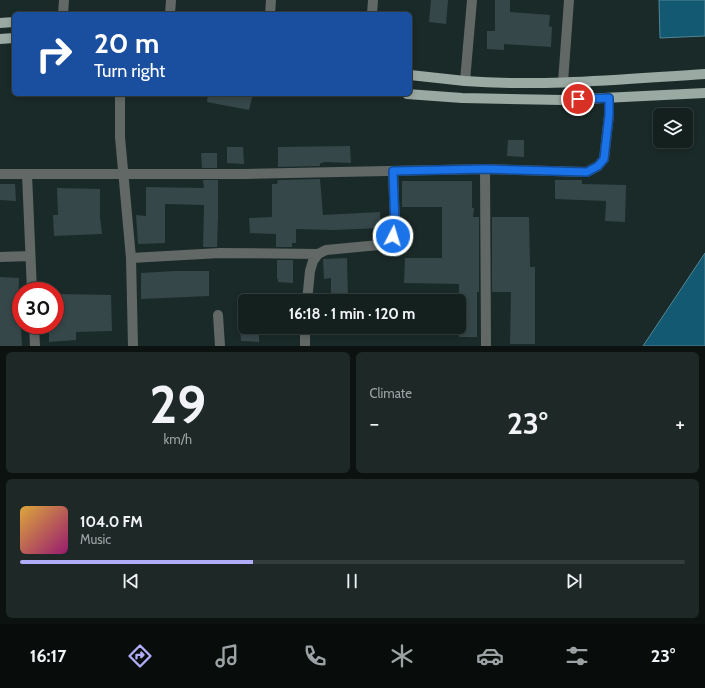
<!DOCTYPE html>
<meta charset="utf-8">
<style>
:root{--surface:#14201e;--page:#1d2827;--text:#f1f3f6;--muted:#9da3a4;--line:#333e3c;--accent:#b2adf9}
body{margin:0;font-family:Cabin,sans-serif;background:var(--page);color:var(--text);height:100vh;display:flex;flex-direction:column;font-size:15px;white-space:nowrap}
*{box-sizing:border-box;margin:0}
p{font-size:13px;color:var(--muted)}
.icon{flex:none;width:22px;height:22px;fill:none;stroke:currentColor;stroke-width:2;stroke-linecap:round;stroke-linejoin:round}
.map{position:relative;height:346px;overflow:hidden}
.details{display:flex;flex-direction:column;gap:6px;padding:6px;background:#0b1210;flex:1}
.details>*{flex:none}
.banner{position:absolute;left:12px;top:12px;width:400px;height:84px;border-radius:6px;box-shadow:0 2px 6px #0003,0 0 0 1px var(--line);background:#1a4fa0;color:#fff;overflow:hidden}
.controls{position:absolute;left:653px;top:108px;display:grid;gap:8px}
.controls a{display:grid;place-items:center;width:40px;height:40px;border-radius:6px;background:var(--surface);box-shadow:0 2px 6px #0003,0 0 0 1px var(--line);font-size:20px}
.speed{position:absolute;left:12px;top:282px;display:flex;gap:8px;font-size:20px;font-weight:700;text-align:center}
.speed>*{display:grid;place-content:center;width:52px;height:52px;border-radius:50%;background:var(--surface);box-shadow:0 2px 6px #0003,0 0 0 1px var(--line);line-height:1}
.speed .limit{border:6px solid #d22;background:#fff;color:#111}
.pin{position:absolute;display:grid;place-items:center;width:34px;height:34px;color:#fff;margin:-17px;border:2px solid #fff;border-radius:50%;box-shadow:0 1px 4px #0007}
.me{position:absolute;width:44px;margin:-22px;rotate:5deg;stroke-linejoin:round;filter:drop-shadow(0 0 3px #0008)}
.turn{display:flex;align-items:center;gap:14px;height:84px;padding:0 16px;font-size:18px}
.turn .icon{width:52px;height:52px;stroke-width:2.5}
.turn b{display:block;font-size:28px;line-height:34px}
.big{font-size:30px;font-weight:700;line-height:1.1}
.details .tile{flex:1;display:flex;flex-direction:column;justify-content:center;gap:6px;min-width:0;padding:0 14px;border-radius:6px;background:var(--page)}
.details .dial{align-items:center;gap:0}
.dial b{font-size:52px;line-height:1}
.song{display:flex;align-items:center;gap:12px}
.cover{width:48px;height:48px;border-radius:6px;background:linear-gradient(135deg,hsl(40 70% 55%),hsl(320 70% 35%))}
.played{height:4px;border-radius:2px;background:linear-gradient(90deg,var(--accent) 35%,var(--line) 35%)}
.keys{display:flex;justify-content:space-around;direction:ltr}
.heat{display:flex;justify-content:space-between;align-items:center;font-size:22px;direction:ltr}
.details .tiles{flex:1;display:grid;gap:6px;grid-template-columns:1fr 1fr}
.tile:last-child{grid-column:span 2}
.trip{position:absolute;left:238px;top:294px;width:228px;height:40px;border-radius:6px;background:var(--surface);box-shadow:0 2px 6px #0003,0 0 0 1px var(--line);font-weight:700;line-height:40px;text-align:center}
.dock{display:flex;height:64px;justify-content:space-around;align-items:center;background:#080d0c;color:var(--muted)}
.dock .icon{width:28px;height:28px}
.dock .active{color:var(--accent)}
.dock b{font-size:18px;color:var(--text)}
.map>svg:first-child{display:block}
.water{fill:#125971;stroke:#528696}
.building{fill:#364749}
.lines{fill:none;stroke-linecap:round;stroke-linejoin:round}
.minor{stroke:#616865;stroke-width:10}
.primary{stroke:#9ba9a3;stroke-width:10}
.route-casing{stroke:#114b97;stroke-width:10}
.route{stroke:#1a73e8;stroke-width:7}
</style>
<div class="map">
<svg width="705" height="346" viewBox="0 0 705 346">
<rect width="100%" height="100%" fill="#1a2a28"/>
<path class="water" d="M 659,0 L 705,0 L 705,36 L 660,38 Z
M 705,253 L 705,346 L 643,346 Z"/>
<path class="building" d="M 431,0 L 448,0 L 446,24 L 429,22 Z
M 495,0 L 510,0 L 510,12 L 550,15 L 549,26 L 552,27 L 551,47 L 504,44 L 504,50 L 487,49 L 487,31 L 495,31 Z
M 208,94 L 253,94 L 249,110 L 207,102 Z
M 508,140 L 524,140 L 524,157 L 507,156 Z
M 350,146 L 351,163 L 323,162 L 323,163 L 320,163 L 320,166 L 278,167 L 278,147 Z
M 227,147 L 243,147 L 244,164 L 227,163 Z
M 201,153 L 217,153 L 217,168 L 202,168 Z
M 320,179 L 323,215 L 380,212 L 381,228 L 334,230 L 296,229 L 296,243 L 292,243 L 292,247 L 276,247 L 276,234 L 250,233 L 249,218 L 272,217 L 272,184 L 277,184 L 278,180 Z
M 203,180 L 218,180 L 218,217 L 217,247 L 203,247 L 204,205 L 165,204 L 165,243 L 138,244 L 136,215 L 146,216 L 146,187 L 204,188 Z
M 555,180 L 582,180 L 582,184 L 626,185 L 625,222 L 605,221 L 606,201 L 555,199 Z
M 402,181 L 472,181 L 472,208 L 474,208 L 473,217 L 479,217 L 479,292 L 477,292 L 477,337 L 459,337 L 459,284 L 404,283 L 405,258 L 442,258 L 442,207 L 402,207 Z
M 0,184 L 15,184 L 16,201 L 0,200 Z
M 57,188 L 100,189 L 100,217 L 102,234 L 54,236 L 53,215 L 58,215 Z
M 492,217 L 529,217 L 530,267 L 535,267 L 535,344 L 510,344 L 511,292 L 492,292 Z
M 347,258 L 348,301 L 331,301 L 331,278 L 324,279 L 323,259 Z
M 277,260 L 293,260 L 293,283 L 278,282 L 278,279 L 277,279 Z
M 175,271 L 209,271 L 209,296 L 141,299 L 141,273 Z
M 0,277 L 19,278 L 18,303 L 20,303 L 22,346 L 0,346 Z
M 57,294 L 111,295 L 112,331 L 76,332 L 76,340 L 49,342 L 49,325 L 55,325 L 55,320 L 57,320 Z
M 240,327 L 259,327 L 259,342 L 241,341 Z"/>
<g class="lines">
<path class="minor" d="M 63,14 L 64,0
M 170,14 L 171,0
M 270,14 L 271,0
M 372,14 L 373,0
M 465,81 L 472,0
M 563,82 L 569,0
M 120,94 L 120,137 L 131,258 L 133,346
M 485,169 L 486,346
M 0,174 L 27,174 L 32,291
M 27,174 L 243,174 L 485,169 L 587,172 L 598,166 L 604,159 L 609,115 L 609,98
M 0,257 L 30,256
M 131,258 L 220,253 L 318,254
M 307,301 L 310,271 L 313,261 L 318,254 L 326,250 L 379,245 L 387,243 L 393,235 L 395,225 L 393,171
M 218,315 L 220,346
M 34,325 L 35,346
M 305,346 L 305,327"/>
<path class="primary" d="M 0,23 L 14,22
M 0,39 L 14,38
M 410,75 C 428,77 446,79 465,81 C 544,87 625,79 705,74
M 407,94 L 462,98 L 563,100 L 705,93"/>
</g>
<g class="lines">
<defs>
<path id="route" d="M 393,236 L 395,225 L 393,171 L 485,169 L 587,172 L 598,166 L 604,159 L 609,115 L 609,98 L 578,99"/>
</defs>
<use href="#route" class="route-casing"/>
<use href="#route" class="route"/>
</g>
</svg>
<div class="controls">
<a><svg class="icon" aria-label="layers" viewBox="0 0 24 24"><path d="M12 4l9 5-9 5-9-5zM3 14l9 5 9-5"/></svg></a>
</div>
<div class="speed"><div class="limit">30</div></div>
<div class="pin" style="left:578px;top:99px;background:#d93025"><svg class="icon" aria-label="arrive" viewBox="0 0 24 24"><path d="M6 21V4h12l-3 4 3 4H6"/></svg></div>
<svg class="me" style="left:393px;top:236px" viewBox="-20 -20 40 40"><circle r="17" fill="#1a73e8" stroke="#fff" stroke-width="3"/><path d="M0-11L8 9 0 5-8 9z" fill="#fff"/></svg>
<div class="trip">16:18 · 1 min · 120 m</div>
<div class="banner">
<div class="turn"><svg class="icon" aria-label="right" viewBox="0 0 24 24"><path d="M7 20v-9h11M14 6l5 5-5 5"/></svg><div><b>20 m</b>Turn right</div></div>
</div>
</div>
<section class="details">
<div class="tiles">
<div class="tile dial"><b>29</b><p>km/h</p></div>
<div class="tile"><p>Climate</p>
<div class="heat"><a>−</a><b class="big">23°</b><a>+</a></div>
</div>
<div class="tile">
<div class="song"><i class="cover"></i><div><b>104.0 FM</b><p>Music</p></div></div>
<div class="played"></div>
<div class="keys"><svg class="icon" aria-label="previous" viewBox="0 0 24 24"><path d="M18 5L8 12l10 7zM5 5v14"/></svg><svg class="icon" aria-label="pause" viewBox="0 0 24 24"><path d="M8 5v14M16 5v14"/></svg><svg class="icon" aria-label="next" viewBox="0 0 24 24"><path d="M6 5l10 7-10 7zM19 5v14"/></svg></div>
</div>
</div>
</section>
<nav class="dock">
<b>16:17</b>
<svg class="icon active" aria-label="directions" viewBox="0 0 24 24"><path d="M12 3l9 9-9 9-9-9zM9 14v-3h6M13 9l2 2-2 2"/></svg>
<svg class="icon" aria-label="music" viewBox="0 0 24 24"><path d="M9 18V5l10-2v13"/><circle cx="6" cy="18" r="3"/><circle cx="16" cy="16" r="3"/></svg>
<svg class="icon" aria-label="phone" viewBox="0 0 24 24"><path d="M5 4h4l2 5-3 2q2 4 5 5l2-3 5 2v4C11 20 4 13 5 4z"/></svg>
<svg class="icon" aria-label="climate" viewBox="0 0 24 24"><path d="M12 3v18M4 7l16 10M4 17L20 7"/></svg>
<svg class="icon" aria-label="car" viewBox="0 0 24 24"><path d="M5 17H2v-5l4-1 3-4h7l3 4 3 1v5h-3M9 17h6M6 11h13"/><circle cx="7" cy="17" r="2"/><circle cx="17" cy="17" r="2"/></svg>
<svg class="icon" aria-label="filters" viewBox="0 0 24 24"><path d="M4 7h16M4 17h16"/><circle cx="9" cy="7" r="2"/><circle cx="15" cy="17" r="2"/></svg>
<b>23°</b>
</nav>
